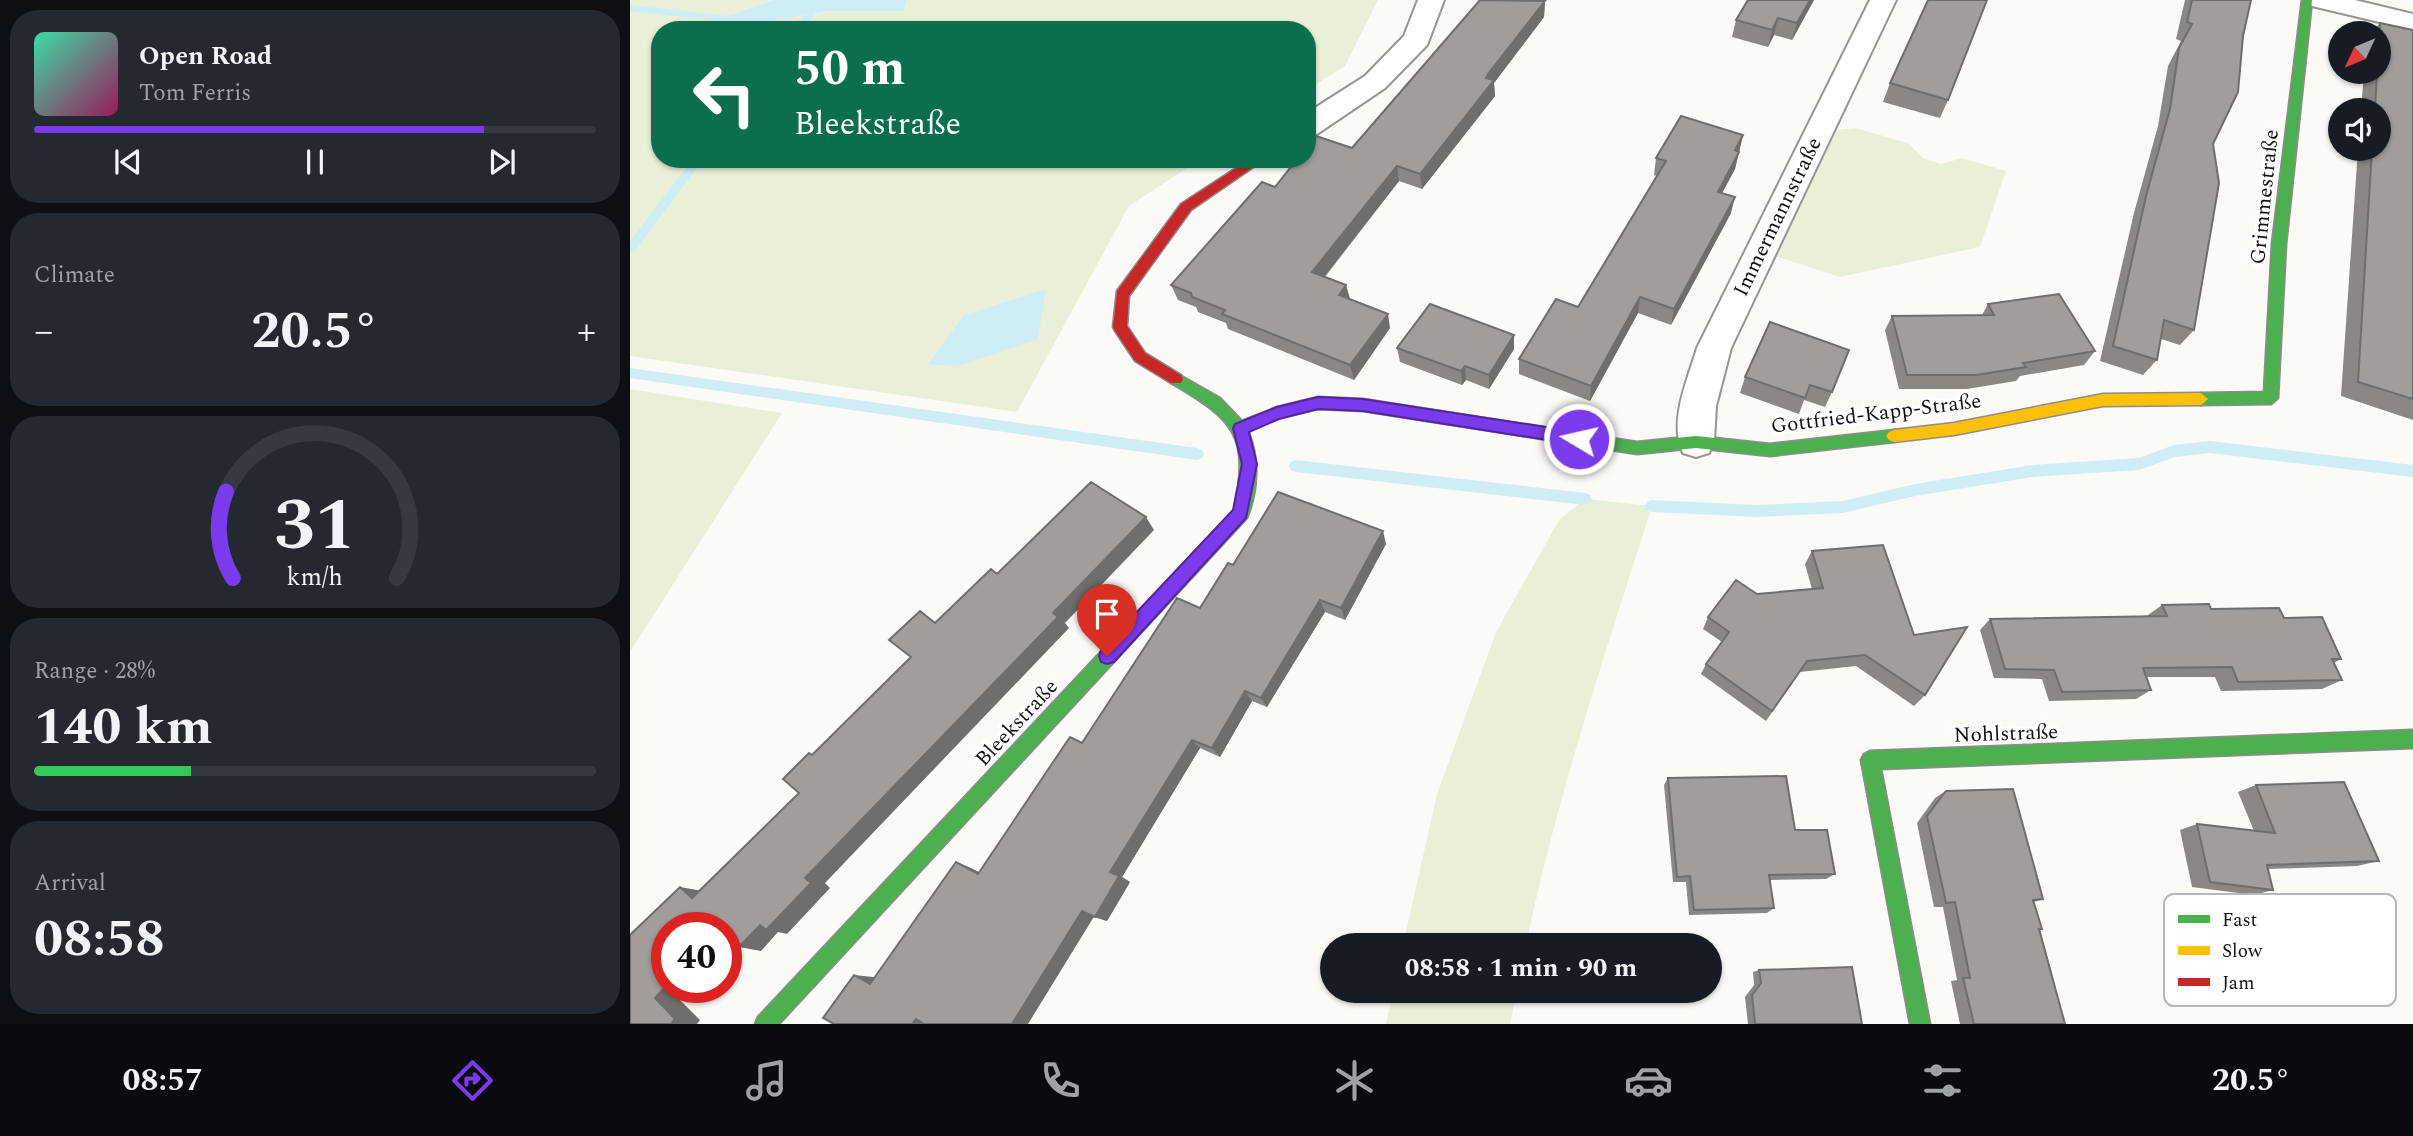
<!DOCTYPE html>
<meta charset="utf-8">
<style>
:root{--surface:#171b24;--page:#242831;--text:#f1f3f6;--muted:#9ea1a6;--line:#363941;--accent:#7c3aed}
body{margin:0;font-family:Spectral,serif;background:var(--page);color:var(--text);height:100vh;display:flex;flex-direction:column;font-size:26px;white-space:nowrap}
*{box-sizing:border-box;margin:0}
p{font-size:23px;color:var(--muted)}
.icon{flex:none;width:38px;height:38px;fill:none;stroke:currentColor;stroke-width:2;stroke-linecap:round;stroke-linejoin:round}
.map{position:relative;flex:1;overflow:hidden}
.details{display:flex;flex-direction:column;gap:10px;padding:10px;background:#0d0f14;width:630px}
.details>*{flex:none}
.top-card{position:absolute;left:21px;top:21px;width:665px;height:147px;border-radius:28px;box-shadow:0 2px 5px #0004;background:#0b6e4f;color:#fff;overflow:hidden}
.needle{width:46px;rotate:226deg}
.buttons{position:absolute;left:1698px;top:21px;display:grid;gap:14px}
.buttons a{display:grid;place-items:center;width:63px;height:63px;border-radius:50%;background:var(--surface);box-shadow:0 2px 5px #0004;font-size:35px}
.speed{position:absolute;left:21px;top:912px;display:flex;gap:14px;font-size:35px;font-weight:700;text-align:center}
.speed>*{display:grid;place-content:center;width:91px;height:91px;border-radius:50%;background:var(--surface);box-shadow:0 2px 5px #0004;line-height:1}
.speed .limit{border:10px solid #d22;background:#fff;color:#111}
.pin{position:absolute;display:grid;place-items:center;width:60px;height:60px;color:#fff;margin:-72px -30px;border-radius:50% 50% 50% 0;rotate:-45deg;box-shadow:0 0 7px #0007}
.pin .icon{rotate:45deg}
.me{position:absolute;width:77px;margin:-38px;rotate:279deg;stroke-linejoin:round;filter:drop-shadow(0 0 5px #0008)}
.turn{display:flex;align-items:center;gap:24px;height:147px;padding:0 28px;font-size:32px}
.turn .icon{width:91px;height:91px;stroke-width:2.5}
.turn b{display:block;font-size:49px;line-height:60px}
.big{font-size:52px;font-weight:700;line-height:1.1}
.details .widget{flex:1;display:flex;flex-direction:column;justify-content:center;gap:10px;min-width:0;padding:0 24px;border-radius:28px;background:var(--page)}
.details .dial{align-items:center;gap:0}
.dial svg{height:182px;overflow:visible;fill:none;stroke:var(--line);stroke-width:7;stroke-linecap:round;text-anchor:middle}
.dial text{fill:var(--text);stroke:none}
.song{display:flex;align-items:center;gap:21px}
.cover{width:84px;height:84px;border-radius:10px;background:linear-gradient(135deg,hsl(160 70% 55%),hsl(330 70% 35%))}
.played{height:7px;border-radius:4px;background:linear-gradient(90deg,var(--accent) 80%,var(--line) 80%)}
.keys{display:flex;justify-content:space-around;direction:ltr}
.heat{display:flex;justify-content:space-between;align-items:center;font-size:38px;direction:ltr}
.charge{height:10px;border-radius:5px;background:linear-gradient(90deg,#34c759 28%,var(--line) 0)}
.trip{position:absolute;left:690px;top:933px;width:402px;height:70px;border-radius:35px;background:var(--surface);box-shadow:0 2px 5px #0004;font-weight:700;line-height:70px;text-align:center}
.tabs{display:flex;height:112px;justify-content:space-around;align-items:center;background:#090b0e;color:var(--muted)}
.tabs .icon{width:49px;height:49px}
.tabs .current{color:var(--accent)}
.tabs b{font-size:32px;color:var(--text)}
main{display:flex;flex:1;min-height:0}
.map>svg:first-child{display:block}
.green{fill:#eaf0d7}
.water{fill:#ceedf5}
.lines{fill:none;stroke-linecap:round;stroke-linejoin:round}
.stream{fill:#ceedf5;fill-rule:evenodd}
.street-casing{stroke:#969594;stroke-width:4}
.fast-casing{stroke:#8d8c8a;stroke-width:3}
.slow-casing{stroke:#8d8c8a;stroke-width:3}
.jam-casing{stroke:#8d8c8a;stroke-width:3}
.street{fill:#fffefe;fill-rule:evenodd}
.fast{fill:#4caf50;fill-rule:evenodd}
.slow{fill:#ffc107;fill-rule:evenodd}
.jam{fill:#c62828;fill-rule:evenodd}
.wall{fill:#8a8785}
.shaded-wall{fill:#706e6c}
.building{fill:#a09d9b;stroke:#706e6c;stroke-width:2}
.route{fill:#7c3aed;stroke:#51269a;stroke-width:2}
.labels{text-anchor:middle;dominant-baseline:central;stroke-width:7;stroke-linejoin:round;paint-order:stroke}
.street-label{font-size:21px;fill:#101010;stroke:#fff}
.key{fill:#fff;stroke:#b7b7b7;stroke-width:2}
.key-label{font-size:19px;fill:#101010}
</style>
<main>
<section class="details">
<div class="widget">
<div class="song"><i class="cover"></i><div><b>Open Road</b><p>Tom Ferris</p></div></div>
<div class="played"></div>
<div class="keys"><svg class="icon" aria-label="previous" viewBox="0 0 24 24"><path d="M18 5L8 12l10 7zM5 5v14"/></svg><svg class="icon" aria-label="pause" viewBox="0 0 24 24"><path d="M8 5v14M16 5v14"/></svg><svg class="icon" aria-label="next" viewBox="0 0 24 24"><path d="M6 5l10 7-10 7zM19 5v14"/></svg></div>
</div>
<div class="widget"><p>Climate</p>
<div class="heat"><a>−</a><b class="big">20.5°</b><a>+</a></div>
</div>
<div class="widget dial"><svg viewBox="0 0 100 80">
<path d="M14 69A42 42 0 1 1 86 69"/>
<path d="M14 69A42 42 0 0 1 11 31" stroke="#7c3aed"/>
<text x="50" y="56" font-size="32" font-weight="700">31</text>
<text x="50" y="72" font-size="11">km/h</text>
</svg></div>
<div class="widget"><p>Range · 28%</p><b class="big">140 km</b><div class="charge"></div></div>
<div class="widget"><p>Arrival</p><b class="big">08:58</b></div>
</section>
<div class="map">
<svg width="1783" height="1024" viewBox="0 0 1783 1024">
<rect width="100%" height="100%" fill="#fcfaf6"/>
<path class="green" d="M 0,0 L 143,0 L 107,12 L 102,27 L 201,11 L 272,11 L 277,0 L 748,0 L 715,66 L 677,90 L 677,30 L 30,30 L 30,159 L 571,159 L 499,206 L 387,412 L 0,356 Z
M 1225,128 L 1278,143 L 1293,158 L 1311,164 L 1332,158 L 1376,171 L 1350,247 L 1210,277 L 1145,256 L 1206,130 Z
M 0,389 L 152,413 L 0,652 Z
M 955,499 L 1022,506 C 976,651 927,796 896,945 L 773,945 L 807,794 L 866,632 L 929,520 Z
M 763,991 L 763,990 L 887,991 L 880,1024 L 756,1024 Z"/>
<path class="water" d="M 143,0 L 277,0 L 273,11 L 201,11 L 101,27 L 107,12 Z
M 416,289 L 408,339 L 327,366 L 298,364 L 334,315 Z"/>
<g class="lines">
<path class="stream" d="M 186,0 L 194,2 L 173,30 L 163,30 Z
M 0,5 L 98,16 L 124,11 L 129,14 L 98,22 L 0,11 Z
M 63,159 L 74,159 L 4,252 L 0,253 L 0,241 Z
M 0,368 L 567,448 L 572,450 L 574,454 L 572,458 L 567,460 L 0,378 Z
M 1580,441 L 1783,465 L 1783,477 L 1580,453 L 1545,457 L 1509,470 L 1402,477 L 1285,496 L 1213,513 L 1127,517 L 1022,512 L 1017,510 L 1015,506 L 1017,502 L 1022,500 L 1127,505 L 1213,501 L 1285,484 L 1402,465 L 1509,458 L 1544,445 Z
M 666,460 L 955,493 L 960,495 L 962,499 L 960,503 L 955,505 L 666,472 L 661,470 L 659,466 L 661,462 Z"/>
<defs>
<path id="street" d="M 788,0 L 814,0 L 797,45 L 755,88 L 687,134 L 677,137 L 677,113 L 735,76 L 774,36 Z
M 1240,0 L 1266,0 L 1101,348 L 1086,406 L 1084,442 L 1079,453 L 1066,457 L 1053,453 C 1038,422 1058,379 1067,348 Z
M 1678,0 L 1725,0 L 1783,14 L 1783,30 L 1682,6 Z"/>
<path id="fast" d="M 1672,0 L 1682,0 L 1656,244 L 1648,398 L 1641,404 L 1571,405 L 1564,399 L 1571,393 L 1634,392 L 1642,244 Z
M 546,373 L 590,398 L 612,421 L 647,407 L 688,397 L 733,399 L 1007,442 L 1066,436 L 1140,444 L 1264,430 L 1269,432 L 1272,436 L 1269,440 L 1264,442 L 1140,456 L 1066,448 L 1007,454 L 733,411 L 688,409 L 649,418 L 618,431 C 630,458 628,491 617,518 L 149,1024 L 125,1024 L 128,1017 L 604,510 C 620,435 604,420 541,383 L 539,379 L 541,375 Z
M 1783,730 L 1783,748 L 1251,769 L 1300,1024 L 1280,1024 L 1231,760 L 1234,754 L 1240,751 Z"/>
<path id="slow" d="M 1571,393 L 1578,399 L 1571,405 L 1473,406 L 1324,435 L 1264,442 L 1259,440 L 1256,436 L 1259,432 L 1264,430 L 1324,423 L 1473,394 Z"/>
<path id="jam" d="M 620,159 L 635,159 L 561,210 L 499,296 L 497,326 L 515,353 L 551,375 L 553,379 L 551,383 L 541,383 L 505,361 L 485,331 L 483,327 L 487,291 L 551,204 Z"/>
</defs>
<use href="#street" class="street-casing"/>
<use href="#fast" class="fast-casing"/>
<use href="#slow" class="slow-casing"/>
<use href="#jam" class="jam-casing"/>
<use href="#street" class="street"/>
<use href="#fast" class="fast"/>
<use href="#slow" class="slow"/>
<use href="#jam" class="jam"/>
</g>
<path class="wall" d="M 1184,0 L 1162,40 L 1144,35 L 1138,47 L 1102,37 L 1106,20 Z
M 1555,0 L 1621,0 L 1583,144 L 1564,330 L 1550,345 L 1531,339 L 1527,360 L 1513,375 L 1470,361 L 1504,213 L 1528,126 L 1538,66 L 1551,41 L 1546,39 Z
M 915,1 L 914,17 L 864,83 L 865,96 L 792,189 L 769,181 L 695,277 L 716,285 L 720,299 L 760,328 L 724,380 L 598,329 L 596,323 L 568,312 L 566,307 L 548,300 L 541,285 L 645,187 L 722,148 Z
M 1750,23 L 1783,30 L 1783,420 L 1711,396 L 1728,149 L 1748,149 L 1748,110 L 1731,110 L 1734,72 L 1748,72 L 1748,33 L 1741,33 Z
M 1260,83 L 1318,100 L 1310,118 L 1253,102 Z
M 1113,135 L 1105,169 L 1092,193 L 1101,213 L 1041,325 L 1008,313 L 960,401 L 889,374 L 889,359 L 948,307 L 1027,176 L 1024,175 L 1026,158 Z
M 1358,304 L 1465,351 L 1454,365 L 1390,376 L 1386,381 L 1337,389 L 1269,389 L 1255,330 L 1262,316 L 1352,315 Z
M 1140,322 L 1202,392 L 1195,407 L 1174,400 L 1169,414 L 1110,393 L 1115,377 Z
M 884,335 L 884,349 L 859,389 L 836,380 L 832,385 L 770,362 L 767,348 Z
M 756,544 L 715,620 L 695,612 L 637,707 L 622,701 L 590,757 L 570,748 L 492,877 L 500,882 L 477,921 L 464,917 L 204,1024 L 243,977 L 244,978 L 326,862 L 349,872 L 452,743 L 570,608 L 603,565 Z
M 1182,551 L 1295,695 L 1284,706 L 1226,666 L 1170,672 L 1136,721 L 1071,674 L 1076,664 L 1092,642 L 1073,629 L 1078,617 L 1127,594 L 1182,589 L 1175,564 Z
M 1532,605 L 1581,609 L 1654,618 L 1711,659 L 1704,663 L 1712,680 L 1692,689 L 1591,691 L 1585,677 L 1517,677 L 1521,690 L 1506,699 L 1419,701 L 1412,679 L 1364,678 L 1350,630 L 1360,619 L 1518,617 L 1518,615 Z
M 1038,778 L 1165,830 L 1205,874 L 1196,879 L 1140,880 L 1144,908 L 1137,913 L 1059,915 L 1056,882 L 1043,882 L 1034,785 Z
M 1626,785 L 1749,861 L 1727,866 L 1638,869 L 1643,890 L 1624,895 L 1562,887 L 1550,830 L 1567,824 L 1624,831 L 1608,792 Z
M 1316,791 L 1413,899 L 1404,902 L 1410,929 L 1435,1024 L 1330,1024 L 1321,981 L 1327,980 L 1313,907 L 1304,907 L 1287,823 L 1305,798 Z
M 1129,970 L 1232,1024 L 1118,1024 L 1115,997 L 1124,985 L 1123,972 Z"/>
<path class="shaded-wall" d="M 1180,0 L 1184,0 L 1162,40 L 1167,23 Z
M 915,1 L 914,17 L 864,83 L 865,96 L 792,189 L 790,174 L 856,78 L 858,74 Z
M 1148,18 L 1144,35 L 1138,47 L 1142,30 Z
M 1113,135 L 1109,152 L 1105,150 Z
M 1109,152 L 1105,169 L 1084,208 L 1088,192 Z
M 767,166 L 769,181 L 686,287 L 682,272 Z
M 1105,197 L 1101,213 L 1041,325 L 1044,309 Z
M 716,285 L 720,300 L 709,295 Z
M 1010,297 L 1008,313 L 960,401 L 961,386 Z
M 758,314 L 760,328 L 724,380 L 720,365 Z
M 884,335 L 884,349 L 859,389 L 859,375 Z
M 835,366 L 836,380 L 832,385 L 831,371 Z
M 516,517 L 524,530 L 435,623 L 439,628 L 195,883 L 200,888 L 157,934 L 148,932 L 131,951 L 109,947 L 175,878 L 423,613 Z
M 753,531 L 756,544 L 715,620 L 711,608 Z
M 690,600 L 695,612 L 637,707 L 631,698 Z
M 615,691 L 622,701 L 590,757 L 582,748 Z
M 562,740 L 570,748 L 492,877 L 500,882 L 477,921 L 465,917 L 480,872 Z
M 326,862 L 341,868 L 363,880 L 348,874 Z
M 50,887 L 73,891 L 62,898 Z
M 452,911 L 465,915 L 398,1024 L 382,1024 Z
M 96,930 L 112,933 L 96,950 Z
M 224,975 L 243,977 L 259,987 L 240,984 Z
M 37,985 L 37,987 L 62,987 L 50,1000 L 70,1020 L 67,1024 L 41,1024 L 25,998 Z
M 286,1019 L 301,1024 L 282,1024 Z"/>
<path class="building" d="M 850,0 L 915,1 L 858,74 L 856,78 L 864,80 L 790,174 L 767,166 L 682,272 L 716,285 L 709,295 L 758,314 L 720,365 L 592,314 L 595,310 L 562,297 L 561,293 L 541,285 L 632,182 L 645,187 L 667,159 L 677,159 L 677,147 L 686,136 L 722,148 Z
M 1118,0 L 1180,0 L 1167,23 L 1148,18 L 1142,30 L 1106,20 Z
M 1298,0 L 1357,0 L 1318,100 L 1260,83 Z
M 1562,0 L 1621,0 L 1613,36 L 1608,92 L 1583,144 L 1589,183 L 1564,330 L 1534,320 L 1527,360 L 1483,346 L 1516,196 L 1540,109 L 1549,48 L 1562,24 L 1557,22 Z
M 1750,23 L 1783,30 L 1783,399 L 1728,382 L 1742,149 L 1748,149 L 1748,110 L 1745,110 L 1747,72 L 1748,72 Z
M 1051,116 L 1113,135 L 1105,150 L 1109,152 L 1088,192 L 1105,197 L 1044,309 L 1010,297 L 961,386 L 889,359 L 926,299 L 948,307 L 1036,161 L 1026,158 Z
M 1429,294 L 1465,351 L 1393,363 L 1396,367 L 1346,375 L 1277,375 L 1262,316 L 1364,315 L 1358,304 Z
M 800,304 L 884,335 L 859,375 L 835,366 L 831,371 L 767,348 Z
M 1140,322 L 1219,350 L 1202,392 L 1180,385 L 1175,398 L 1115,377 Z
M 461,482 L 516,517 L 423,613 L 428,617 L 175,878 L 181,883 L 136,930 L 130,925 L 109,947 L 96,935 L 96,928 L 37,928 L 37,985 L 25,998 L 45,1019 L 41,1024 L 0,1024 L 0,935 L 50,887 L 62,898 L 169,793 L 153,779 L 179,753 L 182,755 L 281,657 L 259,640 L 290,611 L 305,623 L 361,569 L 367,574 Z
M 648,492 L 753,531 L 711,608 L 690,600 L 631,698 L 615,691 L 582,748 L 562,740 L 480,872 L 489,876 L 465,917 L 452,911 L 382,1024 L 294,1024 L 286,1019 L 282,1024 L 204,1024 L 193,1018 L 224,975 L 240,984 L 326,862 L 348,874 L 440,737 L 452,743 L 547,598 L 570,608 L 598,563 L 603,565 Z
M 1253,545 L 1284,635 L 1337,627 L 1295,695 L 1235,655 L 1177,661 L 1142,711 L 1076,664 L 1099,632 L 1078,617 L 1106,580 L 1127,594 L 1193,588 L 1182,551 Z
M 1579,604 L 1581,609 L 1649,608 L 1654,618 L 1692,617 L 1711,659 L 1702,659 L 1712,680 L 1608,682 L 1602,667 L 1513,668 L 1521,690 L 1432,692 L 1424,670 L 1375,669 L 1360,619 L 1537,616 L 1532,605 Z
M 1156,776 L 1165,830 L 1197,830 L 1205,874 L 1139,875 L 1144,908 L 1064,910 L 1060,876 L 1047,877 L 1038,778 Z
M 1714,782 L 1749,861 L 1637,865 L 1643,890 L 1580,882 L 1567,824 L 1645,833 L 1626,785 Z
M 1383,789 L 1413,899 L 1403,900 L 1412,929 L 1409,929 L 1435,1024 L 1344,1024 L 1333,978 L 1340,978 L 1325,902 L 1316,903 L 1297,816 L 1316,791 Z
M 1222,967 L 1232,1024 L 1125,1024 L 1122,995 L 1131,983 L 1129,970 Z"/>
<path class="route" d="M 688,397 L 733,399 L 949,432 L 956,439 L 949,445 L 733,411 L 688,409 L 649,419 L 619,432 L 627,464 L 616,518 L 484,662 L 477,664 L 471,662 L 469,656 L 471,650 L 603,510 L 612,464 L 603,428 L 605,424 L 647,407 Z"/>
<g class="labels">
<g class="street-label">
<text transform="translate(1635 197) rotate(-84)">Grimmestraße</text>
<text transform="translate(1148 217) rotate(-64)">Immermannstraße</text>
<text transform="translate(1246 414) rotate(-7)">Gottfried-Kapp-Straße</text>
<text transform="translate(387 723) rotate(-47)">Bleekstraße</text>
<text transform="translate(1376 734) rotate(-2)">Nohlstraße</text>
</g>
</g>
<rect x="1534" y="894" width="232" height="112" rx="10" class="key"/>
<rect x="1548" y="915" width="32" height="8" fill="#4caf50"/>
<rect x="1548" y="946" width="32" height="9" fill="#ffc107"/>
<rect x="1548" y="978" width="32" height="8" fill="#c62828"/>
<g class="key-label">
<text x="1592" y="926">Fast</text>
<text x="1592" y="957">Slow</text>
<text x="1592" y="989">Jam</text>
</g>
</svg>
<div class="buttons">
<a><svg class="needle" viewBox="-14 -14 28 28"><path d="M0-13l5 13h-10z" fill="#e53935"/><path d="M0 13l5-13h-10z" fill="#9ea1a6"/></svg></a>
<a><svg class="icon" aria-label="sound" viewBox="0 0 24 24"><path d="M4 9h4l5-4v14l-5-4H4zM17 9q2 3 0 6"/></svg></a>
</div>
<div class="speed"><div class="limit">40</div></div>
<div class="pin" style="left:477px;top:656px;background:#d93025"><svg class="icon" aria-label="arrive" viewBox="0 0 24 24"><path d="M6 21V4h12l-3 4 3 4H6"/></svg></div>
<svg class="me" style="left:949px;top:439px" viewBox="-20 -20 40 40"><circle r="17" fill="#7c3aed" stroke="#fff" stroke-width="3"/><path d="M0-11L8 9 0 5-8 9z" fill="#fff"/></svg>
<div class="trip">08:58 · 1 min · 90 m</div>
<div class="top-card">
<div class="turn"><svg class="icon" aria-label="left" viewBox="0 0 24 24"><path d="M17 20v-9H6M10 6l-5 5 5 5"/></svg><div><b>50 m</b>Bleekstraße</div></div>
</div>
</div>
</main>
<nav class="tabs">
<b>08:57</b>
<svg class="icon current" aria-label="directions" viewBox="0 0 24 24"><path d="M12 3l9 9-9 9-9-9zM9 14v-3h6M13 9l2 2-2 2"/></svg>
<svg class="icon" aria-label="music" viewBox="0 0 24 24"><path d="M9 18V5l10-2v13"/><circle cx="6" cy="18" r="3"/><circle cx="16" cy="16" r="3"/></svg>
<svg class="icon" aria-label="phone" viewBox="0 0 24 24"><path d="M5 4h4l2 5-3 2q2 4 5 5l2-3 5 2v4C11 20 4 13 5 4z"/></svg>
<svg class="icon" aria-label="climate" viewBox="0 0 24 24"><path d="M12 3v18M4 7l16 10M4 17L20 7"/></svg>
<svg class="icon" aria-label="car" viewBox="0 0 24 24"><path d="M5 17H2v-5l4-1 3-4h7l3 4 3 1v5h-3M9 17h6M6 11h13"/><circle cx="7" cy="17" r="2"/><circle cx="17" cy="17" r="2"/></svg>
<svg class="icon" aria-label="filters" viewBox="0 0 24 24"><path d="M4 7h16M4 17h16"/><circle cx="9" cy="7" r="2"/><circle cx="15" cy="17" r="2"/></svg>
<b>20.5°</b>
</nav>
